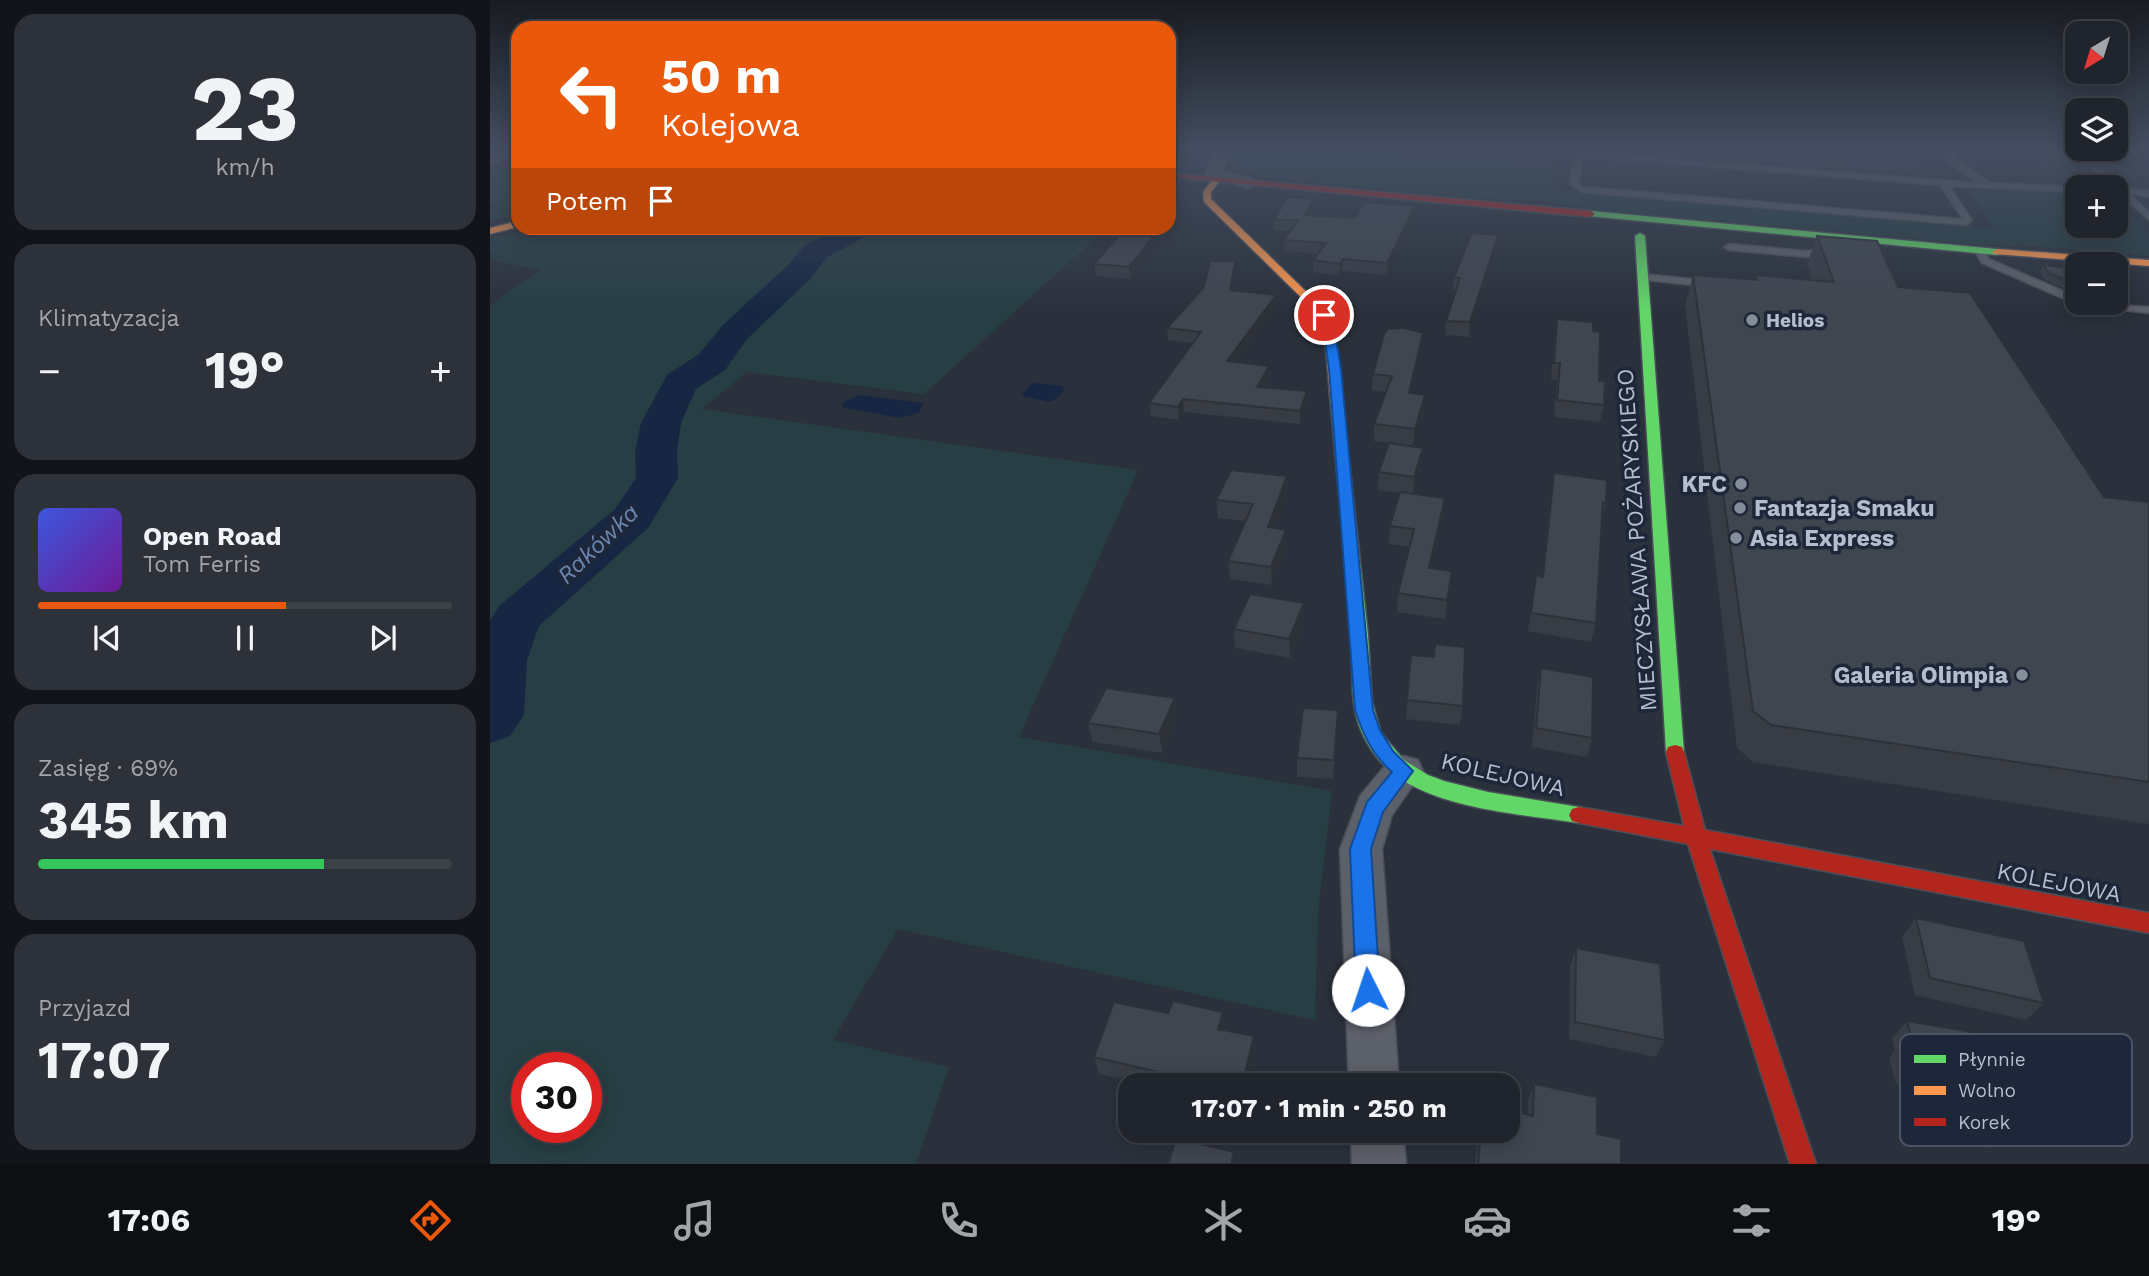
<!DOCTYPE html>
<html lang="pl">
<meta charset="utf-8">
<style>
:root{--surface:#20252d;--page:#2d3139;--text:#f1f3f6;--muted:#a2a5aa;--line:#3d4249;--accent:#ea580c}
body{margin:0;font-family:"Work Sans",sans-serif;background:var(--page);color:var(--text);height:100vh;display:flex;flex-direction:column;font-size:26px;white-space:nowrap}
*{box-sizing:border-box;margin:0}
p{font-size:23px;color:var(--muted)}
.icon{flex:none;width:38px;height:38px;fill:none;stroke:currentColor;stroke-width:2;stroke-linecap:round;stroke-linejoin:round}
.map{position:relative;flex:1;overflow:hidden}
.side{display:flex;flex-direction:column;gap:14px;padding:14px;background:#121419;width:490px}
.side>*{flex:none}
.guide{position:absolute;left:21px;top:21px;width:665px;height:214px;border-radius:21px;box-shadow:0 4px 18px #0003,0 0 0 2px var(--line);background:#ea580c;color:#fff;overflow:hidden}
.needle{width:46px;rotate:218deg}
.fabs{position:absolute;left:1575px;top:21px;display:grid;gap:14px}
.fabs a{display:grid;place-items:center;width:63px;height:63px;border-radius:14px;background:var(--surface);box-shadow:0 4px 18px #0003,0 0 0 2px var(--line);font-size:35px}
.speed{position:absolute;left:21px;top:1052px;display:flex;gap:14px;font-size:35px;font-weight:700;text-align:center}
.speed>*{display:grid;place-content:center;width:91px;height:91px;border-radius:50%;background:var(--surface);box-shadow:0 4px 18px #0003,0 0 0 2px var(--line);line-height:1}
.speed .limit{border:10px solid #d22;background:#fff;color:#111}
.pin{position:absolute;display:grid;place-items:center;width:60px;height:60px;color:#fff;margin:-30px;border:4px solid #fff;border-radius:50%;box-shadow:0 2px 7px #0007}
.me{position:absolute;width:77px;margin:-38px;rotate:356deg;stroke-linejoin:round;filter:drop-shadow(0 0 5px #0008)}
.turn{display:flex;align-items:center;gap:24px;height:147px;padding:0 35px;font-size:32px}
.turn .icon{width:91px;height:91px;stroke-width:2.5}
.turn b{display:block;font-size:49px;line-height:60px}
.then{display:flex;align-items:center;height:66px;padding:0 35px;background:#0003;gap:14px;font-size:26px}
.big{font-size:52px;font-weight:700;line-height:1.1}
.side .tile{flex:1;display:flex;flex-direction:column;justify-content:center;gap:10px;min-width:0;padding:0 24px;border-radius:21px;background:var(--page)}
.side .dial{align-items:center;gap:0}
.dial b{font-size:91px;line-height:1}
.song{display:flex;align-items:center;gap:21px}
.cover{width:84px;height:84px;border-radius:10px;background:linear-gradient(135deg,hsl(230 70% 55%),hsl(280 70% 35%))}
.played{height:7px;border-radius:4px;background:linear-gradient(90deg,var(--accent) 60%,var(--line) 60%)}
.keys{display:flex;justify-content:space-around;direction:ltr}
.heat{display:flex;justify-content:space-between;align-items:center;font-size:38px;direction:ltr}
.charge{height:10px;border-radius:5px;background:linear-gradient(90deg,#34c759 69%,var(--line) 0)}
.trip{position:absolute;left:628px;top:1073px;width:402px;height:70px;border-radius:21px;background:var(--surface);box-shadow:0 4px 18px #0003,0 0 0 2px var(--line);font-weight:700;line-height:70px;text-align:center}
.menu{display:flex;height:112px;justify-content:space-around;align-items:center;background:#0d0f12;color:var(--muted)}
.menu .icon{width:49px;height:49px}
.menu .active{color:var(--accent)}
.menu b{font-size:32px;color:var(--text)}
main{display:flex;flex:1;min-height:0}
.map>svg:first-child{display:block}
.green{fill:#273e44;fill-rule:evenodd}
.water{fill:#172743}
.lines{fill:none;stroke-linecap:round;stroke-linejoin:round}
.river{fill:#172743;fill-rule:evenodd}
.lane-casing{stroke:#494e59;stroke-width:3}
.street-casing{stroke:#494e59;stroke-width:3}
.fast-casing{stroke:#494e59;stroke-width:3}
.slow-casing{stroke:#494e59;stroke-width:3}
.jam-casing{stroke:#494e59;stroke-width:3}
.lane{fill:#5c6069;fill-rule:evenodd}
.street{fill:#5c6069;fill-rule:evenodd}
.fast{fill:#63d668;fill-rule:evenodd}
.slow{fill:#ff974d;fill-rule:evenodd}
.jam{fill:#b3261e;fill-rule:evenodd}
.wall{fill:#373c45}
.shaded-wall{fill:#2d3138}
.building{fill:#404650;stroke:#2d3138;stroke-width:2}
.route{fill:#1a73e8;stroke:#114b97;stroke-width:2}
.poi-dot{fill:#858c9a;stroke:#1d2739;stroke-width:2.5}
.labels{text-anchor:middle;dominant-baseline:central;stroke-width:7;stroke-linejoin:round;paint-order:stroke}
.far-poi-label{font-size:19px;font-weight:bold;fill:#b5bdcd;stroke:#1d2739;text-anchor:start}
.poi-label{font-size:23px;font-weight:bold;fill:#b5bdcd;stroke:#1d2739;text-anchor:end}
.street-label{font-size:23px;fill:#b5bdcd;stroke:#1d2739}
.water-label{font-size:24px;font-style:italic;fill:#6b85af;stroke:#1d2739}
.key{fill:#1d2739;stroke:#4b5465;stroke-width:2}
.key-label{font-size:19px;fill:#b5bdcd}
</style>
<main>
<section class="side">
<div class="tile dial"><b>23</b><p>km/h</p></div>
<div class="tile"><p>Klimatyzacja</p>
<div class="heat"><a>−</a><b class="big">19°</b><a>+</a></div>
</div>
<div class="tile">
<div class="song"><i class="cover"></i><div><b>Open Road</b><p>Tom Ferris</p></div></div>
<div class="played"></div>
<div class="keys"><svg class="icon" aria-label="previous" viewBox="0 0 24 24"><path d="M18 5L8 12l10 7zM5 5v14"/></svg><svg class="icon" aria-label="pause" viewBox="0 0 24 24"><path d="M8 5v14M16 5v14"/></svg><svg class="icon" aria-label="next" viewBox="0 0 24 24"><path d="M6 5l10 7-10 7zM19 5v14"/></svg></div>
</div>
<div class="tile"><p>Zasięg · 69%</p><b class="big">345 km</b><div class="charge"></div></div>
<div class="tile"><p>Przyjazd</p><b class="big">17:07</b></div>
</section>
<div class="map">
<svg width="1659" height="1164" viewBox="0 0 1659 1164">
<rect width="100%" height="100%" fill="#2b313c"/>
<path class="green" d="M 28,148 L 28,215 L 0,220 L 0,210 L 7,207 L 0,203 L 0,171 L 26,154 Z
M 744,148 L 830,148 L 1064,163 L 1062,189 L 1503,229 L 1479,189 L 1587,193 L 1587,226 L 1626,226 L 1626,203 L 1659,234 L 1659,256 L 1530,245 L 1514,247 L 1099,209 L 1051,201 L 981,198 L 770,177 L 738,164 Z
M 46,228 L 617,228 L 434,394 L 257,372 L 212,409 L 648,470 L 529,737 L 842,791 L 828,913 L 825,1020 L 408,929 L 343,1040 L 459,1067 L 426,1164 L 0,1164 L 0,306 L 19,291 L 53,270 L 0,260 L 0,256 L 4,254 L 0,253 L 0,238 ZM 37,1068 L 96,1068 L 96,1127 L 37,1127 Z"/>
<path class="water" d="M 547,383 L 572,386 L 574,388 L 572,394 L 561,402 L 534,397 L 532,394 L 542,384 Z
M 370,395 L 433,403 L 429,413 L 410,418 L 353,408 L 353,402 Z"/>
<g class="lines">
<path class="river" d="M 350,228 L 385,228 L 381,234 L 337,257 L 321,278 L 257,339 L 235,370 L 206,389 L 191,423 L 187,452 L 188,478 L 158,528 L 49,626 L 37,660 L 34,715 L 20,736 L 0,743 L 0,621 L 9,606 L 125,509 L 146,478 L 145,452 L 151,423 L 177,375 L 209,354 L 233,325 L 299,264 L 315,245 Z"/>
<defs>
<path id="lane" d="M 1087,148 L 1095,148 L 1094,152 L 1488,183 L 1463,165 L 1451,148 L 1459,148 L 1469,161 L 1500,183 L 1590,187 L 1587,187 L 1587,192 L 1459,186 L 1482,220 L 1477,225 L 1091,192 L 1080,184 ZM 1093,157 L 1450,185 L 1473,219 L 1093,187 L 1088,183 Z
M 1603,168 L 1609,168 L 1631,187 L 1659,191 L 1659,197 L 1626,191 L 1626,187 L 1621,187 L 1603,172 Z
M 1634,194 L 1640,194 L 1659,212 L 1659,220 L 1634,198 Z
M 1330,241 L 1338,243 L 1334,253 L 1317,257 L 1239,250 L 1234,247 L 1239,244 L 1317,251 L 1327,249 Z
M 1486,248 L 1492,248 L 1499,259 L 1587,297 L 1587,303 L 1659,307 L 1659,313 L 1588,305 L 1492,263 L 1484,250 Z
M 1153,274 L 1211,280 L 1216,283 L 1211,286 L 1149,279 L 1148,277 Z"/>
<path id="street" d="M 0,148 L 16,148 L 18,152 L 6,164 L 0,166 Z
M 727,148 L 743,148 L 732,171 L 762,179 L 764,183 L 762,187 L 756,188 L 717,176 L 715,173 Z
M 914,756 L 928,760 L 933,771 L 902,815 L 892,849 L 909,1085 L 859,1085 L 850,849 L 870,796 L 900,760 Z
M 861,1130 L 913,1130 L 916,1164 L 862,1164 Z"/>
<path id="fast" d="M 1101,211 L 1507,249 L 1512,252 L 1507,255 L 1098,216 L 1097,214 Z
M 1150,233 L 1155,236 L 1194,752 L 1192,757 L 1185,759 L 1178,757 L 1176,752 L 1145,236 Z
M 846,392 L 852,396 L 878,635 L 882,701 L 891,733 L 914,760 L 938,775 L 954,781 L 998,792 L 1089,807 L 1096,809 L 1099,815 L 1096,821 L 1089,823 C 1032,814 953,810 905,775 C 887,762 873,740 867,719 C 859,690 864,658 861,629 C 855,551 847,474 840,396 Z"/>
<path id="slow" d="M 724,178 L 731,180 L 721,192 L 721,199 L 831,306 L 844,326 L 852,396 L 850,399 L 842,399 L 840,396 L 834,326 L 822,308 L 714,202 L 713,192 Z
M 28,221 L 28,227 L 0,234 L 0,228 Z
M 1507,249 L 1659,260 L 1659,266 L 1504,254 L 1502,252 Z"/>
<path id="jam" d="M 679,173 L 1101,211 L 1105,214 L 1101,217 L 679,177 Z
M 1185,745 L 1192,747 L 1194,752 L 1215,830 L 1659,913 L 1659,933 L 1220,849 L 1326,1164 L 1300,1164 L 1198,844 L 1089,823 L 1082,821 L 1079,815 L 1082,809 L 1089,807 L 1194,826 L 1176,752 L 1178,747 Z"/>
</defs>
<use href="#lane" class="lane-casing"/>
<use href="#street" class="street-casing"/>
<use href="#fast" class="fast-casing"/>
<use href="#slow" class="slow-casing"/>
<use href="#jam" class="jam-casing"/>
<use href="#lane" class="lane"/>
<use href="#street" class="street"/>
<use href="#fast" class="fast"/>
<use href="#slow" class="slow"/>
<use href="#jam" class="jam"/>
</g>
<path class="wall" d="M 1137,148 L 1429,148 L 1429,149 L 1420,173 L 1137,152 Z
M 1508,148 L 1584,148 L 1576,164 L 1518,160 Z
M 823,199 L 823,210 L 821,215 L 865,218 L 924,217 L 897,275 L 852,271 L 849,275 L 823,272 L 823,260 L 828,254 L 794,251 L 794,240 L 800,231 L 784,231 L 784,220 Z
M 1327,236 L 1408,287 L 1614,497 L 1659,502 L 1659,824 L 1263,762 L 1247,748 L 1195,305 L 1203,275 L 1264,280 L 1266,275 L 1322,280 L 1317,264 Z
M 670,243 L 641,279 L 606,276 L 604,264 Z
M 1007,248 L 979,337 L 955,335 L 956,321 L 966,291 L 963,291 L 964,277 Z
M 745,261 L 745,272 L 742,290 L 786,295 L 787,307 L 746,362 L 779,379 L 774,387 L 817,391 L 817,404 L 810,424 L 694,412 L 689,420 L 661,416 L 659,403 L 703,343 L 678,340 L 677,328 Z
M 1553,265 L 1587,272 L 1587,294 L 1555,280 L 1550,273 Z
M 1067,319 L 1103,331 L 1109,381 L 1114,405 L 1110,422 L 1064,417 L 1067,380 L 1061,379 L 1065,335 Z
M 931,349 L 921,393 L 935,395 L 934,412 L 923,446 L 933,448 L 931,465 L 923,494 L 955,498 L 953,516 L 942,568 L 962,571 L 955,619 L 907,612 L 908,593 L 919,547 L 899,544 L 900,526 L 910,493 L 888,490 L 889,472 L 899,443 L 884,441 L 884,424 L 896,392 L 882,391 L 883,374 Z
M 1064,473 L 1116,503 L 1112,520 L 1106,623 L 1101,642 L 1038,631 L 1046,575 L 1052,576 L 1061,491 Z
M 797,476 L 798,494 L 785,528 L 796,548 L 782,585 L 740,579 L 738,561 L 756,521 L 728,518 L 726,500 Z
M 814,603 L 814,622 L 800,658 L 745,648 L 744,629 Z
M 945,644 L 973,706 L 970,725 L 916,719 L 921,655 L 943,657 Z
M 1051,668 L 1102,738 L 1097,757 L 1042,747 L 1047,687 Z
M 685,698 L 687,717 L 673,753 L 603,742 L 598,723 Z
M 847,729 L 843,779 L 807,777 L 807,758 Z
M 1426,918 L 1554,1003 L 1536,1020 L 1425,995 L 1412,937 Z
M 1086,948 L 1175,1040 L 1166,1057 L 1079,1039 L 1080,966 Z
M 1417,1021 L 1516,1104 L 1509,1110 L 1516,1132 L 1497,1148 L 1429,1135 L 1423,1112 L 1418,1111 L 1411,1085 L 1406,1084 L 1399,1058 L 1405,1051 L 1402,1038 Z
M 735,1029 L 735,1030 L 764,1036 L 766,1053 L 758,1085 L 658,1085 L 609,1074 L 604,1057 Z
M 1044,1084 L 1107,1134 L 1131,1164 L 985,1164 L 988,1130 L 1018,1130 L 1038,1115 L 1038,1100 Z"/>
<path class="shaded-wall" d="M 823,199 L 823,210 L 815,226 L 815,215 Z
M 925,206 L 924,217 L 897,275 L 897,263 Z
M 668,231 L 670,243 L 641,279 L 639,267 Z
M 1008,235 L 1007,248 L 979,337 L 980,322 Z
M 853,259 L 852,271 L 849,275 L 850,264 Z
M 745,261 L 745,272 L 740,302 L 740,290 Z
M 786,295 L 787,307 L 738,373 L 737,361 Z
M 933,333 L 931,349 L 918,410 L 919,393 Z
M 779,366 L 779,379 L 767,400 L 767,387 Z
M 817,391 L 817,404 L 810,424 L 810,411 Z
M 935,395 L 934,412 L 923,447 L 925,429 Z
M 693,399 L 694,412 L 689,420 L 688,407 Z
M 933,448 L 931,465 L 923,494 L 924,477 Z
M 797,476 L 798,494 L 779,546 L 778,527 Z
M 955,498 L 953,516 L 938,587 L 939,568 Z
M 796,530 L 796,548 L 782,585 L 781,567 Z
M 962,571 L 960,590 L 955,619 L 957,600 Z
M 814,603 L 814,622 L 800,658 L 799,639 Z
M 685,698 L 687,717 L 673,753 L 669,734 Z
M 733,1012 L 735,1029 L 730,1046 L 728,1029 Z
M 764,1036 L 766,1053 L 758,1085 L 752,1085 Z
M 744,1152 L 745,1164 L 741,1164 Z"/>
<path class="building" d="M 797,197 L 823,199 L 815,215 L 865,218 L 874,202 L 925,206 L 897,263 L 853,259 L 850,264 L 823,260 L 836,243 L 794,240 L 808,220 L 784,220 Z
M 636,228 L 668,231 L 639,267 L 604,264 Z
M 982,233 L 1008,235 L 980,322 L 956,321 L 970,278 L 964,277 Z
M 1327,236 L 1387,241 L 1408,287 L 1480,293 L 1614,497 L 1659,502 L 1659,782 L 1281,725 L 1263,711 L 1203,275 L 1267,280 L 1266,275 L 1344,282 Z
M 720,261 L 745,261 L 740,290 L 786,295 L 737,361 L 779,366 L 767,387 L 817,391 L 810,411 L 693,399 L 688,407 L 659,403 L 711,332 L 677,328 L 714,287 Z
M 1553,265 L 1584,268 L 1587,272 L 1587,285 L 1559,273 Z
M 1067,319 L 1103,322 L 1103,331 L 1110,332 L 1109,381 L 1115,381 L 1114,405 L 1067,400 L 1070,363 L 1064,363 Z
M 914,328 L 933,333 L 919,393 L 935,395 L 925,429 L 884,424 L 902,376 L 883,374 L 894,334 L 898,329 Z
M 899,443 L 933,448 L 924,477 L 889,472 Z
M 741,470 L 797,476 L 778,527 L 796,530 L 781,567 L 738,561 L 763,504 L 726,500 Z
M 1064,473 L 1117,480 L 1116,503 L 1113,502 L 1106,623 L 1041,613 L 1046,575 L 1053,577 Z
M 910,492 L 955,498 L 939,568 L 962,571 L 957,600 L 908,593 L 924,529 L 900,526 Z
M 760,594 L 814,603 L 799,639 L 744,629 Z
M 945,644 L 975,647 L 973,706 L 917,700 L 921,655 L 944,657 Z
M 1051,668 L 1103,677 L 1102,738 L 1046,728 Z
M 616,688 L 685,698 L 669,734 L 598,723 Z
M 813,708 L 848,710 L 844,760 L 807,758 Z
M 1426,918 L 1534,941 L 1554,1003 L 1440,978 Z
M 1086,948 L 1170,964 L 1175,1040 L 1085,1022 Z
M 683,1001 L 733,1012 L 728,1029 L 764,1036 L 752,1085 L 689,1085 L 679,1083 L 681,1075 L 604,1057 L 624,1002 L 678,1013 Z
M 1417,1021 L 1493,1034 L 1516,1104 L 1506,1103 L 1516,1132 L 1445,1119 L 1439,1096 L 1434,1095 L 1426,1068 L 1421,1068 L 1414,1041 L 1423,1043 Z
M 1044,1084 L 1107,1097 L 1107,1134 L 1131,1139 L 1131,1164 L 988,1164 L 991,1130 L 1018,1130 L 1018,1110 L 1043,1116 Z
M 686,1138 L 744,1152 L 741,1164 L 678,1164 Z"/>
<linearGradient id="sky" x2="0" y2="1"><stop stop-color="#181b21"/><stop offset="0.48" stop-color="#444e61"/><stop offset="1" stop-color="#444e61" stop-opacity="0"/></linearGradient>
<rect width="1659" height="311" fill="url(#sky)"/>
<path class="route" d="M 834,312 L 838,313 L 844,326 L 851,369 L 883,710 L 890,730 L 903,751 L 923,771 L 893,812 L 881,849 L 890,990 L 886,998 L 878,1001 L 869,998 L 866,990 L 860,849 L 877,802 L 902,772 C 882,755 873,734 865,710 L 839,369 L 833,326 L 828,315 Z"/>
<g class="poi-dot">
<circle cx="1262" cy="320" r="7"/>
<circle cx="1251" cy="484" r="7"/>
<circle cx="1250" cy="508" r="7"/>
<circle cx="1246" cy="538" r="7"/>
<circle cx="1532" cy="675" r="7"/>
</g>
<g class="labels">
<g class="far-poi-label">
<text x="1276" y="320">Helios</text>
</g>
<g class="poi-label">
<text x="1237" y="484">KFC</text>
<text x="1264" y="508" text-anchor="start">Fantazja Smaku</text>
<text x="1260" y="538" text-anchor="start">Asia Express</text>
<text x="1518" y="675">Galeria Olimpia</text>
</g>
<g class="street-label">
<text transform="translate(1147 540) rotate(-94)">MIECZYSŁAWA POŻARYSKIEGO</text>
<text transform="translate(1013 775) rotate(13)">KOLEJOWA</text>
<text transform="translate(1569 883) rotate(11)">KOLEJOWA</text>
</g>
<g class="water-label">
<text transform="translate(108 544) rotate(-44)">Rakówka</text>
</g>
</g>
<rect x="1410" y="1034" width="232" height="112" rx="10" class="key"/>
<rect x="1424" y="1055" width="32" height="8" fill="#63d668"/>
<rect x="1424" y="1086" width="32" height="9" fill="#ff974d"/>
<rect x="1424" y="1118" width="32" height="8" fill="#b3261e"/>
<g class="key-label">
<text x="1468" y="1066">Płynnie</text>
<text x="1468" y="1097">Wolno</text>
<text x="1468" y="1129">Korek</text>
</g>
</svg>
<div class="fabs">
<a><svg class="needle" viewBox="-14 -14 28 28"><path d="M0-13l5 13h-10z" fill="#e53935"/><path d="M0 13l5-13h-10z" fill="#a2a5aa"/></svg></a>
<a><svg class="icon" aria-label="layers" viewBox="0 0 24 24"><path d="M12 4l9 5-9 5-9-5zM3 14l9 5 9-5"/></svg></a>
<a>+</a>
<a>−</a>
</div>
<div class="speed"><div class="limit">30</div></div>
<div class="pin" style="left:834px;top:315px;background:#d93025"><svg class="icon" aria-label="arrive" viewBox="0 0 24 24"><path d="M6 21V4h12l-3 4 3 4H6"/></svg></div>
<svg class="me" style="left:878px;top:990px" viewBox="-20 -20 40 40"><circle r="19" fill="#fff"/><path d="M0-13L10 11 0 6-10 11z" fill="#1a73e8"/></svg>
<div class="trip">17:07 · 1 min · 250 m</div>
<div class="guide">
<div class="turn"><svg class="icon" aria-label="left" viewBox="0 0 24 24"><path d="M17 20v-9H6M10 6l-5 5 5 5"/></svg><div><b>50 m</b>Kolejowa</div></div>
<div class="then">Potem<svg class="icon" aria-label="arrive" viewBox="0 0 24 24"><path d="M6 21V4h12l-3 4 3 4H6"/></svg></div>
</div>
</div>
</main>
<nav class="menu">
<b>17:06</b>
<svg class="icon active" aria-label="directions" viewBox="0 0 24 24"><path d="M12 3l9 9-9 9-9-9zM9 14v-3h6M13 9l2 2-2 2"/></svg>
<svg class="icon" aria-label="music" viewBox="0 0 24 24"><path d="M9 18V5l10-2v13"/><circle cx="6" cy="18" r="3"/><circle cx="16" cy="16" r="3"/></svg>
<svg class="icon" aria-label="phone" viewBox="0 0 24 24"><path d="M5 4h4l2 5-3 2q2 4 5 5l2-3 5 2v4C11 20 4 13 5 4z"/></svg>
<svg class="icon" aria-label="climate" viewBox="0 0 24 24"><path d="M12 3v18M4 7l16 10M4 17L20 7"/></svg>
<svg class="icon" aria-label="car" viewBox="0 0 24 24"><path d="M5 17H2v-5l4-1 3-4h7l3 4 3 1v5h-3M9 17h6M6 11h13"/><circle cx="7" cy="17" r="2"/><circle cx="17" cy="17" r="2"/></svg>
<svg class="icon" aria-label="filters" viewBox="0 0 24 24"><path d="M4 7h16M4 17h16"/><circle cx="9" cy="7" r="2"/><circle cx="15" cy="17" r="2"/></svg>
<b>19°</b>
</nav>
